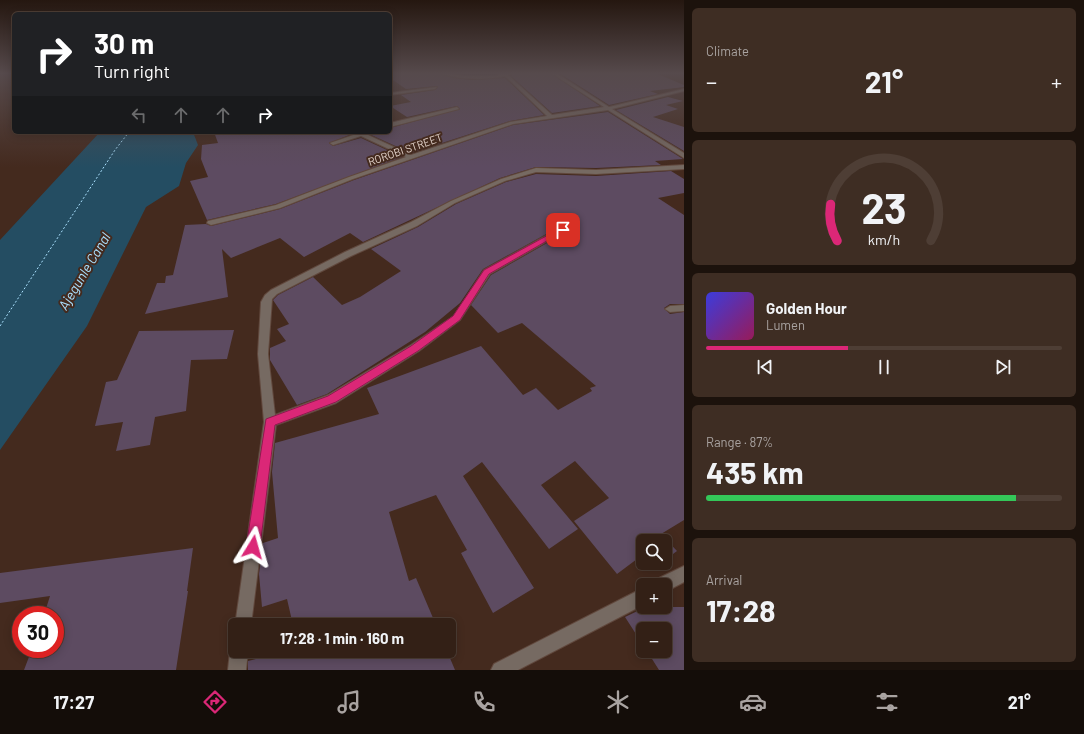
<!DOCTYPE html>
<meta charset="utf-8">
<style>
:root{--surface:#332016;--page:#3e2d23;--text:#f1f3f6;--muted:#a9a3a1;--line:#4e3e35;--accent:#db2777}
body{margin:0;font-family:Barlow,sans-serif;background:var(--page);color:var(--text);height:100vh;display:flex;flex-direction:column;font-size:15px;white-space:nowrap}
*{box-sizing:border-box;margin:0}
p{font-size:13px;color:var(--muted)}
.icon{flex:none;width:22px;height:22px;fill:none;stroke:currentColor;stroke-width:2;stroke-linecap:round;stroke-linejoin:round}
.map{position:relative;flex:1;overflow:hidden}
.sheet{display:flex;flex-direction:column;gap:8px;padding:8px;background:#1c120c;width:400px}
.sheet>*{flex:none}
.hud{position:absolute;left:12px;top:12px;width:380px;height:122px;border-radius:6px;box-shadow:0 2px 10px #0003,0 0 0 1px var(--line);background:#202124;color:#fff;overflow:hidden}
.tools{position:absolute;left:636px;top:534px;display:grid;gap:8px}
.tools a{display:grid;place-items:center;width:36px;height:36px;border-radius:6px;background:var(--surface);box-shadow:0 2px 10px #0003,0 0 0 1px var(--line);font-size:20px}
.speed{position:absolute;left:12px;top:606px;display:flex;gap:8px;font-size:20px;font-weight:700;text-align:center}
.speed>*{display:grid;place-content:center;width:52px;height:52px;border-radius:50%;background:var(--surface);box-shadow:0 2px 10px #0003,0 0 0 1px var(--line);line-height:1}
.speed .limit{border:6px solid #d22;background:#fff;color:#111}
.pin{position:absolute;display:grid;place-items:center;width:34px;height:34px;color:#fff;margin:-17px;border-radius:8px;box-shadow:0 2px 6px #0006}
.me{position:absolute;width:44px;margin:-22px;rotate:8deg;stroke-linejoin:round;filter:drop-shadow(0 0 3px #0008)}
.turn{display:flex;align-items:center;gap:14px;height:84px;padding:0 16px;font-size:18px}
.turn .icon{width:52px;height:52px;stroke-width:2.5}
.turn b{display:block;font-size:28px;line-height:34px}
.lanes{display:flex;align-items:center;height:38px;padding:0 16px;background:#0003;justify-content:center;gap:20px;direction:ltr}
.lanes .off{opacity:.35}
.big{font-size:30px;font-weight:700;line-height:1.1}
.sheet .tile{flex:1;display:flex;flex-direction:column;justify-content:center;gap:6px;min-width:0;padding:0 14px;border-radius:6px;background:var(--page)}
.sheet .dial{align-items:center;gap:0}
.dial svg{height:104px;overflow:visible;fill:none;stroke:var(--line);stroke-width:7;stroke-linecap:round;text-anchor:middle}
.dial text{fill:var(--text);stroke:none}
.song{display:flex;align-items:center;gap:12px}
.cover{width:48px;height:48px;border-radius:6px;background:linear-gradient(135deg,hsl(240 70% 55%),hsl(330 70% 35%))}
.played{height:4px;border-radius:2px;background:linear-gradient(90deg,var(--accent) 40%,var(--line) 40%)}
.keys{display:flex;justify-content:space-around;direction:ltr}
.heat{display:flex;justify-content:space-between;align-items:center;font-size:22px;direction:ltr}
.charge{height:6px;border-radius:3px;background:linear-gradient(90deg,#34c759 87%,var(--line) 0)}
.trip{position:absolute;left:228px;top:618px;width:228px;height:40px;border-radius:6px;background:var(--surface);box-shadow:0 2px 10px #0003,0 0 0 1px var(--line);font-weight:700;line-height:40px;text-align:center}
.dock{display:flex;height:64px;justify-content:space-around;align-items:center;background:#140d09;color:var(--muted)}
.dock .icon{width:28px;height:28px}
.dock .active{color:var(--accent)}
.dock b{font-size:18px;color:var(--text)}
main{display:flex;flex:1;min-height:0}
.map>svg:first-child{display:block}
.water{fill:#244d62}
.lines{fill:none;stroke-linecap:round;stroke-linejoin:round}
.ferry{stroke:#aae1ff;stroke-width:1;stroke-dasharray:2 2;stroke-linecap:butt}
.building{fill:#5d4b61}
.minor-casing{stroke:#61483d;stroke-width:2}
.minor{fill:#766a62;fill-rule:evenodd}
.route{fill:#db2777;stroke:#8e194d}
.labels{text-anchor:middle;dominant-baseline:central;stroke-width:4;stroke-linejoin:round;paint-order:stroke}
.far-street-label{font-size:11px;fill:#e3d3cb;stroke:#442a1e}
.water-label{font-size:14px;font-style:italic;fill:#aae1ff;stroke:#442a1e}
</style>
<main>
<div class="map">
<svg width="684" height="670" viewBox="0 0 684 670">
<rect width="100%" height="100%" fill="#442a1e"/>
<path class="water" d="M 100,132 L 193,132 L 198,145 L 186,163 L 179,186 L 146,207 L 87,326 L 0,450 L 0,240 Z"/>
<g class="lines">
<path class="ferry" d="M 0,326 L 115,150 L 129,132"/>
</g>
<path class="building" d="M 390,73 L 439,73 L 454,78 L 472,80 L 505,78 L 544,115 L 510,121 L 411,153 L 369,134 L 371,132 L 390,132 L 390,128 L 460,109 L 457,106 L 407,117 L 390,106 L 411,102 L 401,95 L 435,90 L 438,87 L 437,86 L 406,89 L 390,78 Z
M 514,73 L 550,73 L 600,106 L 552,113 L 511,76 Z
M 559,73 L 655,73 L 684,85 L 684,87 L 650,91 L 658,94 L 609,105 Z
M 668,97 L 683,101 L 666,105 L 678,109 L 653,117 L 684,127 L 684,151 L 616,110 Z
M 608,112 L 683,159 L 655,161 L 661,165 L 596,168 L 536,167 L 500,178 L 363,242 L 350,233 L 304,257 L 280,238 L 231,258 L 222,249 L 228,297 L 145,314 L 157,283 L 165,283 L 166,276 L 173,275 L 185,225 L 206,224 L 211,226 L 280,209 L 354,180 L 513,125 Z
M 214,132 L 357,132 L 329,143 L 333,146 L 361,138 L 402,157 L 276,204 L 207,220 L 190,181 L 208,177 L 201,159 L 202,145 L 218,143 Z
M 671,171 L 684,179 L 684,193 L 658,198 L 684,215 L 684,304 L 670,304 L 664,308 L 670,314 L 684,312 L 684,520 L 661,534 L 677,551 L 665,560 L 665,541 L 643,541 L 643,558 L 641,556 L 617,574 L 574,521 L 609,498 L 575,461 L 541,485 L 578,529 L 549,549 L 482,462 L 463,476 L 534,588 L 493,613 L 461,553 L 467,550 L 436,495 L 389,512 L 409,581 L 416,578 L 436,625 L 293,625 L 287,599 L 262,607 L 259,574 L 263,543 L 278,538 L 272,472 L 275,443 L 379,414 L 367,388 L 481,346 L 523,395 L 536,388 L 558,410 L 592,391 L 590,388 L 596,386 L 522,323 L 498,333 L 471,305 L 491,275 L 568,231 L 566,226 L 559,227 L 483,269 L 460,303 L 425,332 L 327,394 L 297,405 L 270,360 L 270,348 L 286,341 L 277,329 L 289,324 L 273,300 L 278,295 L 313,277 L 342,305 L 360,297 L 401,271 L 371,249 L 418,227 L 456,204 L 506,182 L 536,174 L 596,176 Z
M 234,330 L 227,359 L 191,360 L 186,411 L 155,417 L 150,445 L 116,451 L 123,422 L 95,426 L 106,382 L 117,380 L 139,331 Z
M 193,548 L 187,591 L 188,591 L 176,670 L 24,670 L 32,649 L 55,649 L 55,615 L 44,615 L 50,596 L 0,603 L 0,573 Z
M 646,607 L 684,607 L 684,670 L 659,670 L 647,651 L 665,651 L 665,629 L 643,629 L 643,645 L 625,617 Z
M 286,651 L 447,651 L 455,670 L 248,670 L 248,661 Z"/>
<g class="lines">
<defs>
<path id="minor" d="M 440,73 L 467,76 L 495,76 L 504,73 L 513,73 L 508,75 L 552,115 L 604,107 L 551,73 L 556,73 L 609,107 L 684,89 L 684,91 L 612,109 L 684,153 L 684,158 L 608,110 L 513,124 L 353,179 L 280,208 L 211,225 L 207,223 L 208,221 L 276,205 L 349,177 L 406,157 L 361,136 L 333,145 L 330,143 L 362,132 L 370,132 L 366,134 L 411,155 L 510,122 L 547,116 L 505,76 C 488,80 456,80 440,73 Z
M 437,87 L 435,89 L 390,95 L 390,93 Z
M 457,107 L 459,109 L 390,127 L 390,123 Z
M 684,165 L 684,169 L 596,174 L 536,172 L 505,181 L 455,203 L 417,226 L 351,256 L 277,294 L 272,299 L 268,354 L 275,415 L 328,395 L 411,345 L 454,316 L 484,270 L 560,228 L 566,228 L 567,230 L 490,274 L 460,320 L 419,351 L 336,403 L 276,425 L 251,625 L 235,626 L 264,422 L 258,354 L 261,302 L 265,295 L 271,290 L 345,252 L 411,222 L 451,201 L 501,179 L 536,168 L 596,170 Z
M 684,305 L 684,311 L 670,312 L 665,309 L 670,306 Z
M 684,566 L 684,582 L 665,592 L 665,585 L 655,585 L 657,579 Z
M 643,588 L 643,605 L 518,670 L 491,670 L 494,664 Z
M 235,644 L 235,651 L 248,651 L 246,670 L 228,670 L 230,651 L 233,645 Z"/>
</defs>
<use href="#minor" class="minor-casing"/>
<use href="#minor" class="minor"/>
</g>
<linearGradient id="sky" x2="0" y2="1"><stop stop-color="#251710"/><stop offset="0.44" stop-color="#564a4c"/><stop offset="1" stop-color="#564a4c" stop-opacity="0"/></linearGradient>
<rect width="684" height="167" fill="url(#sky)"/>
<path class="route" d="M 561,228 L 566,230 L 489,274 L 460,320 L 418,351 L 336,402 L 275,425 L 260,547 L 258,552 L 253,554 L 248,552 L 246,547 L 266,419 L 328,396 L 411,346 L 453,316 L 484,270 Z"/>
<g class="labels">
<g class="far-street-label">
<text transform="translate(405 149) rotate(-19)">ROROBI STREET</text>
</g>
<g class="water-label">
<text transform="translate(84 271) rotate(-59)">Ajegunle Canal</text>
</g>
</g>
</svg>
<div class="tools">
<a><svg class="icon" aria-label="search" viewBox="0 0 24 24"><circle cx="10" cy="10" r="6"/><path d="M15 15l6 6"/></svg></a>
<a>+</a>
<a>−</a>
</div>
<div class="speed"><div class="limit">30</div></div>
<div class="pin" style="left:563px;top:230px;background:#d93025"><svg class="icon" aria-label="arrive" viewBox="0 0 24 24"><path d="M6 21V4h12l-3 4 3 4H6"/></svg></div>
<svg class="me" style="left:253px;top:547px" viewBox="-20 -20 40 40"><path d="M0-17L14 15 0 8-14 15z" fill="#db2777" stroke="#fff" stroke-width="4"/></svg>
<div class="trip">17:28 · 1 min · 160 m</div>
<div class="hud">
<div class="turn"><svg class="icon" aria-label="right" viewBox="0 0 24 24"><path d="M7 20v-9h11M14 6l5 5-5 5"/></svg><div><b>30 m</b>Turn right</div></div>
<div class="lanes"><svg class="icon off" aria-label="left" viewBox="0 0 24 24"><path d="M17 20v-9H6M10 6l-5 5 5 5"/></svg><svg class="icon off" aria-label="ahead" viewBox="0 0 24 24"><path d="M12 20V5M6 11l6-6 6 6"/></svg><svg class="icon off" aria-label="ahead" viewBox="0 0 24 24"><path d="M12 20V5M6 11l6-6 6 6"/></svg><svg class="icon" aria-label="right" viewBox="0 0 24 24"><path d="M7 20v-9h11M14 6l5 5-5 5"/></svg></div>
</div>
</div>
<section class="sheet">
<div class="tile"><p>Climate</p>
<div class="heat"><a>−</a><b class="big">21°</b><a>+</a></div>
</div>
<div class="tile dial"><svg viewBox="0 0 100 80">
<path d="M14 69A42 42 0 1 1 86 69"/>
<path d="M14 69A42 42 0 0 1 9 41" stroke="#db2777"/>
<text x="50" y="56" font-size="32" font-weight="700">23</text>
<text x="50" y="72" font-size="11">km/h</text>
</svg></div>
<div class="tile">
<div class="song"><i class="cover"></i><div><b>Golden Hour</b><p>Lumen</p></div></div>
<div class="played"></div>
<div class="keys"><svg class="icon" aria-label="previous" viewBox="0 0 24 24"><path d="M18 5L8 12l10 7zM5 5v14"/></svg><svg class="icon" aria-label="pause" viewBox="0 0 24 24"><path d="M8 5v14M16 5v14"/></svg><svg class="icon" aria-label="next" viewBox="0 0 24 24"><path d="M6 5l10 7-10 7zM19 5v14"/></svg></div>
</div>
<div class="tile"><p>Range · 87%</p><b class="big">435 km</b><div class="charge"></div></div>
<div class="tile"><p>Arrival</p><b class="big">17:28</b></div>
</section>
</main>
<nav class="dock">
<b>17:27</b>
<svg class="icon active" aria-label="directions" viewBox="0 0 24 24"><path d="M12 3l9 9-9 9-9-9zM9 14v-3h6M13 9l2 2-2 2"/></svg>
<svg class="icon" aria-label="music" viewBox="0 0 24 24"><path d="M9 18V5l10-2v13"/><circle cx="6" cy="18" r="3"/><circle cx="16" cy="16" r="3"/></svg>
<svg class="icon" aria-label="phone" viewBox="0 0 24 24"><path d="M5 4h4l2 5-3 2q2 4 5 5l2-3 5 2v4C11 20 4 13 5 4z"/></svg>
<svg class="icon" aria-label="climate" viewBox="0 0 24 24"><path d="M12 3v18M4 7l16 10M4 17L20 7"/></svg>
<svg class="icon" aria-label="car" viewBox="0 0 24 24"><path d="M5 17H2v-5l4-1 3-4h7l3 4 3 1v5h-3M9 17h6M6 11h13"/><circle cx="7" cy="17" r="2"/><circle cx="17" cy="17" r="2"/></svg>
<svg class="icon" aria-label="filters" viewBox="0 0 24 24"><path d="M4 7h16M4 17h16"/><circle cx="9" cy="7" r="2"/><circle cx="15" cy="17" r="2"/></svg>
<b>21°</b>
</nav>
